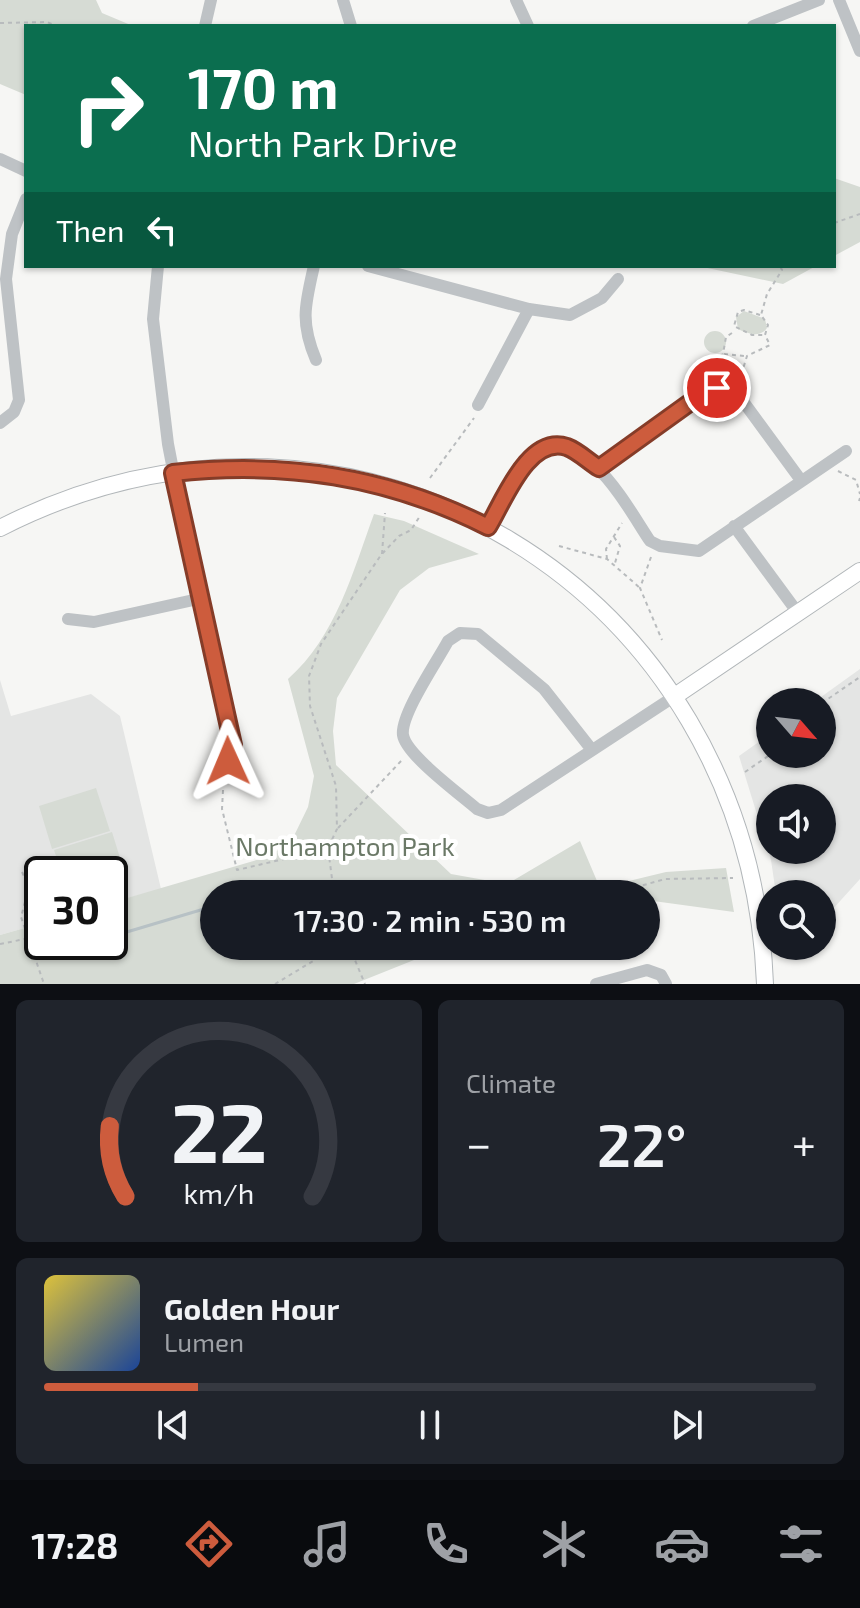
<!DOCTYPE html>
<meta charset="utf-8">
<style>
:root{--surface:#171b24;--page:#20242c;--text:#f1f3f6;--muted:#9ea1a6;--line:#363941;--accent:#cd5c3d}
body{margin:0;font-family:"Exo 2",sans-serif;background:var(--page);color:var(--text);height:100vh;display:flex;flex-direction:column;font-size:30px;white-space:nowrap}
*{box-sizing:border-box;margin:0}
p{font-size:26px;color:var(--muted)}
.icon{flex:none;width:44px;height:44px;fill:none;stroke:currentColor;stroke-width:2;stroke-linecap:round;stroke-linejoin:round}
.map{position:relative;height:984px;overflow:hidden}
.panel{display:flex;flex-direction:column;gap:16px;padding:16px;background:#0d0f14;flex:1}
.panel>*{flex:none}
.top-card{position:absolute;left:24px;top:24px;width:812px;height:244px;border-radius:0px;box-shadow:0 2px 6px #0004;background:#0b6e4f;color:#fff;overflow:hidden}
.needle{width:52px;rotate:118deg}
.tools{position:absolute;left:756px;top:688px;display:grid;gap:16px}
.tools a{display:grid;place-items:center;width:80px;height:80px;border-radius:50%;background:var(--surface);box-shadow:0 2px 6px #0004;font-size:40px}
.speed{position:absolute;left:24px;top:856px;display:flex;gap:16px;font-size:40px;font-weight:700;text-align:center}
.speed>*{display:grid;place-content:center;width:104px;height:104px;border-radius:50%;background:var(--surface);box-shadow:0 2px 6px #0004;line-height:1}
.speed .limit{border:4px solid #111;border-radius:12px;background:#fff;color:#111}
.pin{position:absolute;display:grid;place-items:center;width:68px;height:68px;color:#fff;margin:-34px;border:4px solid #fff;border-radius:50%;box-shadow:0 2px 8px #0007}
.me{position:absolute;width:88px;margin:-44px;rotate:359deg;stroke-linejoin:round;filter:drop-shadow(0 0 6px #0008)}
.turn{display:flex;align-items:center;gap:28px;height:168px;padding:0 32px;font-size:36px}
.turn .icon{width:104px;height:104px;stroke-width:2.5}
.turn b{display:block;font-size:56px;line-height:68px}
.then{display:flex;align-items:center;height:76px;padding:0 32px;background:#0003;gap:16px;font-size:30px}
.big{font-size:60px;font-weight:600;line-height:1.1}
.panel .tile{flex:1;display:flex;flex-direction:column;justify-content:center;gap:12px;min-width:0;padding:0 28px;border-radius:12px;background:var(--page)}
.panel .dial{align-items:center;gap:0}
.dial svg{height:208px;overflow:visible;fill:none;stroke:var(--line);stroke-width:7;stroke-linecap:round;text-anchor:middle}
.dial text{fill:var(--text);stroke:none}
.song{display:flex;align-items:center;gap:24px}
.cover{width:96px;height:96px;border-radius:12px;background:linear-gradient(135deg,hsl(50 70% 55%),hsl(220 70% 35%))}
.played{height:8px;border-radius:4px;background:linear-gradient(90deg,var(--accent) 20%,var(--line) 20%)}
.keys{display:flex;justify-content:space-around;direction:ltr}
.heat{display:flex;justify-content:space-between;align-items:center;font-size:44px;direction:ltr}
.panel .tiles{flex:1;display:grid;gap:16px;grid-template-columns:1fr 1fr}
.tile:last-child{grid-column:span 2}
.trip{position:absolute;left:200px;top:880px;width:460px;height:80px;border-radius:40px;background:var(--surface);box-shadow:0 2px 6px #0004;font-weight:600;line-height:80px;text-align:center}
.tab-bar{display:flex;height:128px;justify-content:space-around;align-items:center;background:#090b0e;color:var(--muted)}
.tab-bar .icon{width:56px;height:56px}
.tab-bar .on{color:var(--accent)}
.tab-bar b{font-size:36px;color:var(--text)}
.map>svg:first-child{display:block}
.built{fill:#e4e5e4;fill-rule:evenodd}
.green{fill:#d6dbd4}
.lines{fill:none;stroke-linecap:round;stroke-linejoin:round}
.stream{stroke:#b7c1c5;stroke-width:3}
.secondary-casing{stroke:#b1b6b9;stroke-width:18}
.path{stroke:#b8bbbd;stroke-width:2;stroke-dasharray:4 4;stroke-linecap:butt}
.street{stroke:#bec2c5;stroke-width:12}
.secondary{stroke:#fff;stroke-width:16}
.route-casing{stroke:#853c28;stroke-width:20}
.route{stroke:#cd5c3d;stroke-width:14}
.labels{text-anchor:middle;dominant-baseline:central;stroke-width:8;stroke-linejoin:round;paint-order:stroke}
.park-label{font-size:26px;fill:#6b7967;stroke:#fff}
</style>
<div class="map">
<svg width="860" height="984" viewBox="0 0 860 984">
<rect width="100%" height="100%" fill="#f6f6f4"/>
<path class="built" d="M 860,669 L 860,879 L 822,921 L 822,894 L 776,894 L 771,860 L 739,756 L 770,734 L 770,754 L 822,754 L 822,702 L 814,702 ZM 770,798 L 822,798 L 822,850 L 770,850 Z
M 0,680 L 11,716 L 91,694 L 120,716 L 161,889 L 110,903 L 110,874 L 42,874 L 42,923 L 0,935 Z"/>
<path class="green" d="M 0,0 L 96,0 L 102,13 L 133,26 L 26,26 L 26,95 L 0,84 Z
M 834,178 L 860,187 L 860,242 L 834,256 Z
M 698,266 L 816,266 L 783,284 Z
M 744,311 L 765,319 L 767,328 C 760,338 748,334 738,329 L 736,317 Z
M704 342a11 11 0 1 1 22 0a11 11 0 1 1-22 0Z
M 374,514 L 404,521 L 479,554 L 429,568 L 400,590 L 337,698 L 333,731 L 336,765 L 451,874 L 507,884 L 580,841 L 600,888 L 666,872 L 726,868 L 734,912 L 646,900 L 646,894 L 214,894 L 214,946 L 460,946 L 434,952 L 354,984 L 0,984 L 0,935 L 42,923 L 42,942 L 110,942 L 110,903 L 267,857 L 291,842 L 308,807 L 314,776 L 288,679 C 336,637 353,571 374,514 Z
M 96,788 L 110,831 L 52,849 L 39,806 Z
M 112,832 L 125,874 L 110,879 L 110,874 L 62,874 L 54,850 Z"/>
<g class="lines">
<path class="stream" d="M 254,894 L 268,890
M 110,937 L 214,906
M 61,952 L 95,942"/>
<defs>
<path id="secondary" d="M 0,528 C 355,347 750,589 765,984
M 675,696 L 860,571"/>
</defs>
<use href="#secondary" class="secondary-casing"/>
<path class="path" d="M 0,23 L 47,22 L 56,26
M 834,223 L 860,214
M 760,315 L 744,310 L 738,312 L 734,326 L 752,335 L 765,335
M 724,354 L 745,356
M 688,380 L 723,354 L 726,337 L 735,331
M 739,382 L 747,356 L 770,345 L 765,335 L 768,325 L 761,315 L 767,294 L 782,270 L 780,266
M 838,471 L 856,480 L 860,494
M 430,478 L 474,418
M 859,501 L 860,498
M 614,537 L 620,546 L 615,563
M 559,546 L 607,559 L 640,588
M 382,554 L 385,513
M 651,557 L 640,588 L 662,640
M 607,559 L 606,549 L 622,523
M 822,703 L 860,677
M 745,772 L 771,754
M 223,790 L 222,809 L 237,870 L 327,849
M 338,828 L 402,760
M 22,872 L 29,887 L 21,917 L 44,984
M 334,894 L 328,848 L 337,829 L 336,786 L 310,706 L 309,676 L 321,644 L 381,555 L 399,536 L 411,530 L 420,516
M 499,894 L 529,894
M 612,894 L 665,879 L 733,878
M 0,944 L 25,939
M 349,946 L 365,984
M 275,984 L 338,946"/>
<path class="street" d="M 343,0 L 351,26
M 516,0 L 528,26
M 839,0 L 860,51
M 205,26 L 211,0
M 753,26 L 819,0
M 0,159 L 26,171
M 158,266 L 153,319 L 168,444 L 198,599 L 233,745 L 224,778
M 314,266 C 305,305 300,322 316,360
M 368,266 L 529,309 L 570,315 L 602,298 L 618,279
M 478,405 L 529,309
M 0,423 L 14,412 L 19,400 L 6,279 L 12,234 L 26,199
M 599,468 L 699,396 C 714,390 723,385 737,393 L 800,479
M 734,526 L 798,613
M 488,527 C 498,510 505,488 517,472 C 521,466 529,461 536,457 C 584,422 627,507 650,541 L 660,546 L 699,551 L 846,451
M 68,619 L 94,622 L 198,599
M 592,750 L 544,689 L 478,634 L 460,633 L 448,641 C 438,660 400,715 403,735 C 406,755 461,795 477,809 L 488,813 L 501,810 L 675,696
M 596,984 L 647,970 L 661,975 L 666,984"/>
<use href="#secondary" class="secondary"/>
</g>
<g class="lines">
<defs>
<path id="route" d="M 228,761 L 233,745 L 173,473 C 284,461 387,476 488,527 C 503,503 528,434 567,447 C 578,451 589,462 599,468 L 699,396 L 717,388"/>
</defs>
<use href="#route" class="route-casing"/>
<use href="#route" class="route"/>
</g>
<g class="labels">
<g class="park-label">
<text x="345" y="845">Northampton Park</text>
</g>
</g>
</svg>
<div class="tools">
<a><svg class="needle" viewBox="-14 -14 28 28"><path d="M0-13l5 13h-10z" fill="#e53935"/><path d="M0 13l5-13h-10z" fill="#9ea1a6"/></svg></a>
<a><svg class="icon" aria-label="sound" viewBox="0 0 24 24"><path d="M4 9h4l5-4v14l-5-4H4zM17 9q2 3 0 6"/></svg></a>
<a><svg class="icon" aria-label="search" viewBox="0 0 24 24"><circle cx="10" cy="10" r="6"/><path d="M15 15l6 6"/></svg></a>
</div>
<div class="speed"><div class="limit">30</div></div>
<div class="pin" style="left:717px;top:388px;background:#d93025"><svg class="icon" aria-label="arrive" viewBox="0 0 24 24"><path d="M6 21V4h12l-3 4 3 4H6"/></svg></div>
<svg class="me" style="left:228px;top:761px" viewBox="-20 -20 40 40"><path d="M0-17L14 15 0 8-14 15z" fill="#cd5c3d" stroke="#fff" stroke-width="4"/></svg>
<div class="trip">17:30 · 2 min · 530 m</div>
<div class="top-card">
<div class="turn"><svg class="icon" aria-label="right" viewBox="0 0 24 24"><path d="M7 20v-9h11M14 6l5 5-5 5"/></svg><div><b>170 m</b>North Park Drive</div></div>
<div class="then">Then<svg class="icon" aria-label="left" viewBox="0 0 24 24"><path d="M17 20v-9H6M10 6l-5 5 5 5"/></svg></div>
</div>
</div>
<section class="panel">
<div class="tiles">
<div class="tile dial"><svg viewBox="0 0 100 80">
<path d="M14 69A42 42 0 1 1 86 69"/>
<path d="M14 69A42 42 0 0 1 8 42" stroke="#cd5c3d"/>
<text x="50" y="56" font-size="32" font-weight="700">22</text>
<text x="50" y="72" font-size="11">km/h</text>
</svg></div>
<div class="tile"><p>Climate</p>
<div class="heat"><a>−</a><b class="big">22°</b><a>+</a></div>
</div>
<div class="tile">
<div class="song"><i class="cover"></i><div><b>Golden Hour</b><p>Lumen</p></div></div>
<div class="played"></div>
<div class="keys"><svg class="icon" aria-label="previous" viewBox="0 0 24 24"><path d="M18 5L8 12l10 7zM5 5v14"/></svg><svg class="icon" aria-label="pause" viewBox="0 0 24 24"><path d="M8 5v14M16 5v14"/></svg><svg class="icon" aria-label="next" viewBox="0 0 24 24"><path d="M6 5l10 7-10 7zM19 5v14"/></svg></div>
</div>
</div>
</section>
<nav class="tab-bar">
<b>17:28</b>
<svg class="icon on" aria-label="directions" viewBox="0 0 24 24"><path d="M12 3l9 9-9 9-9-9zM9 14v-3h6M13 9l2 2-2 2"/></svg>
<svg class="icon" aria-label="music" viewBox="0 0 24 24"><path d="M9 18V5l10-2v13"/><circle cx="6" cy="18" r="3"/><circle cx="16" cy="16" r="3"/></svg>
<svg class="icon" aria-label="phone" viewBox="0 0 24 24"><path d="M5 4h4l2 5-3 2q2 4 5 5l2-3 5 2v4C11 20 4 13 5 4z"/></svg>
<svg class="icon" aria-label="climate" viewBox="0 0 24 24"><path d="M12 3v18M4 7l16 10M4 17L20 7"/></svg>
<svg class="icon" aria-label="car" viewBox="0 0 24 24"><path d="M5 17H2v-5l4-1 3-4h7l3 4 3 1v5h-3M9 17h6M6 11h13"/><circle cx="7" cy="17" r="2"/><circle cx="17" cy="17" r="2"/></svg>
<svg class="icon" aria-label="filters" viewBox="0 0 24 24"><path d="M4 7h16M4 17h16"/><circle cx="9" cy="7" r="2"/><circle cx="15" cy="17" r="2"/></svg>
</nav>
